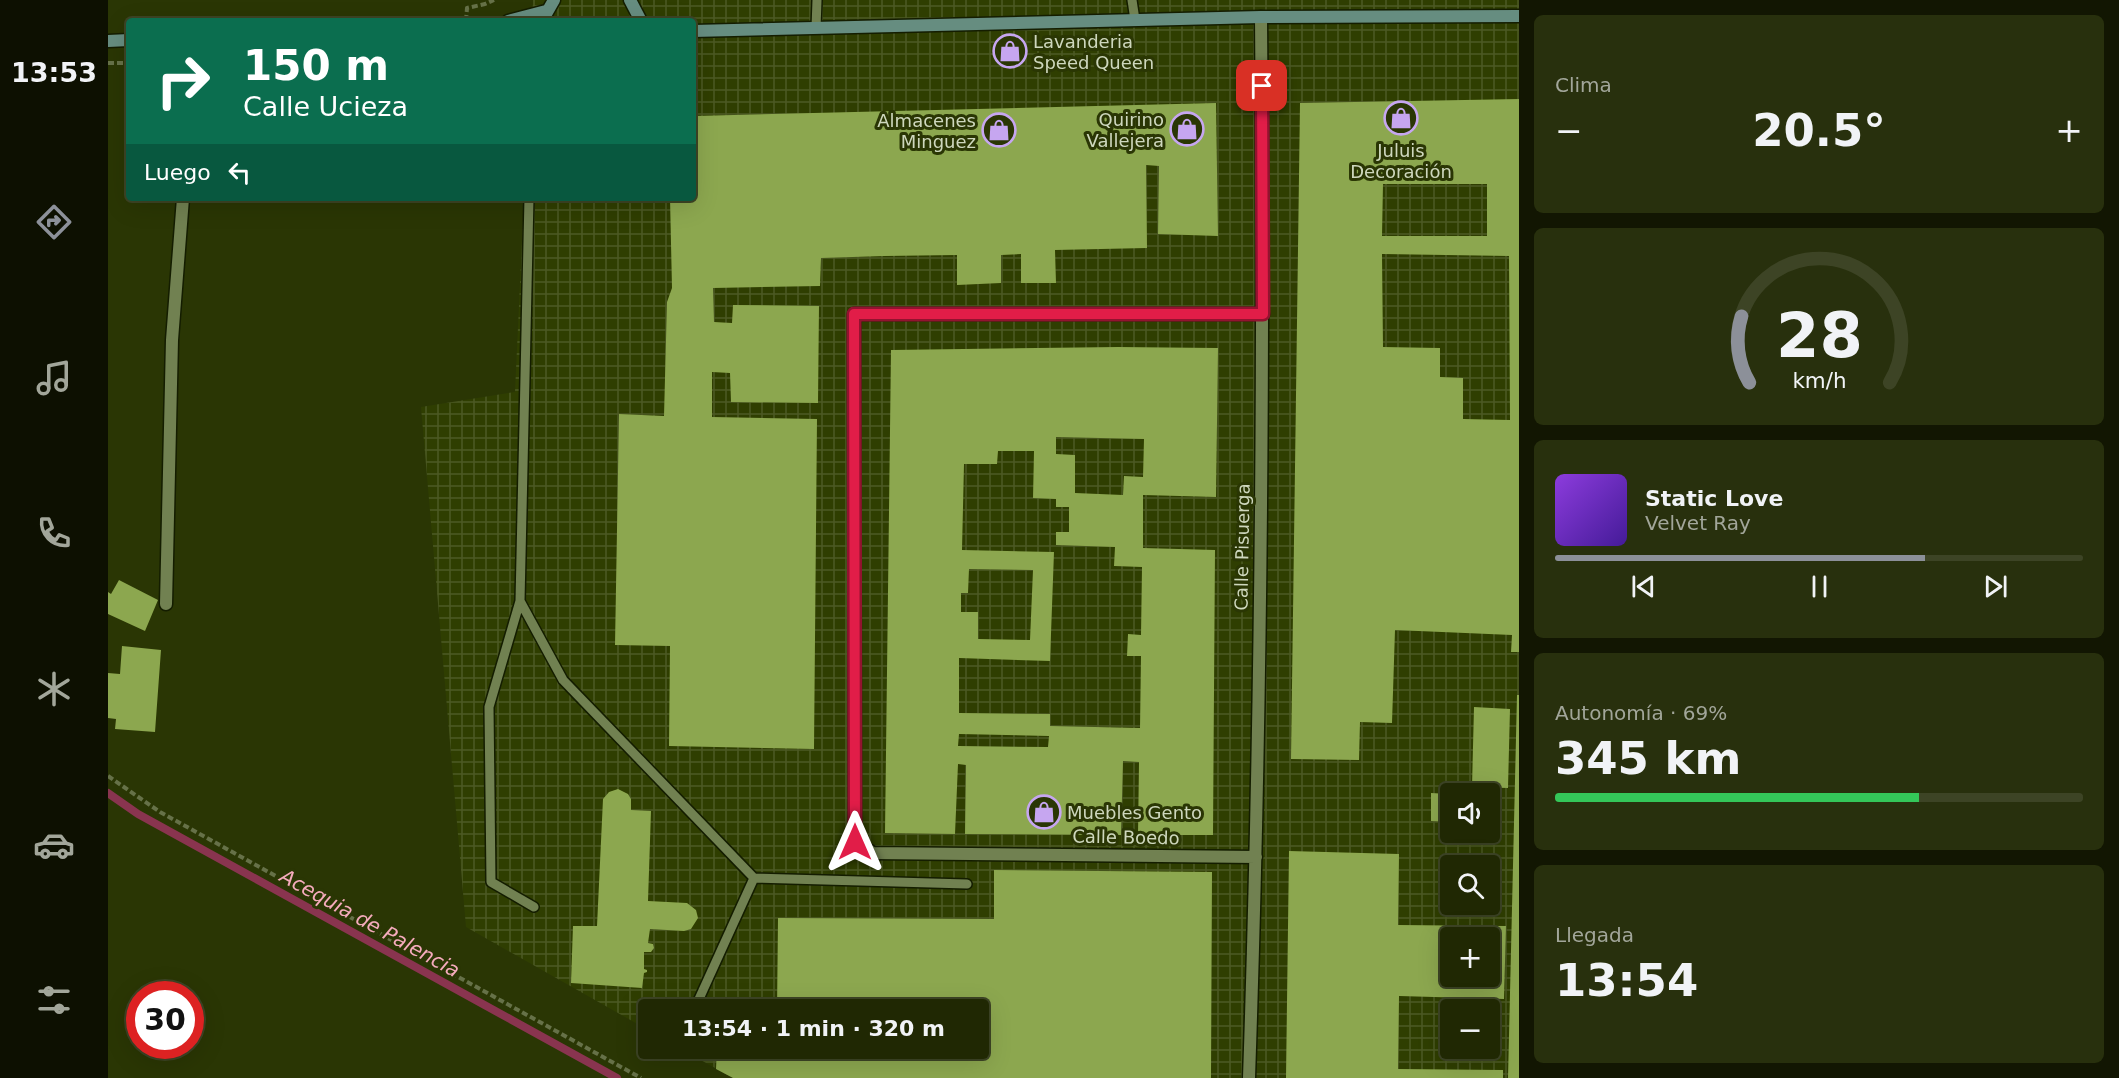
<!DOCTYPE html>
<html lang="es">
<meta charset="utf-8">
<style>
:root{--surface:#202803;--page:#28300d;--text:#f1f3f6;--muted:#a2a69a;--line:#3d4425;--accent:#8c9099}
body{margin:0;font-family:"DejaVu Sans",sans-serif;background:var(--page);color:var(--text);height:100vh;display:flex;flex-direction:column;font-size:22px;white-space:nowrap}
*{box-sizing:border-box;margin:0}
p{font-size:20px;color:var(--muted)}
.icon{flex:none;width:33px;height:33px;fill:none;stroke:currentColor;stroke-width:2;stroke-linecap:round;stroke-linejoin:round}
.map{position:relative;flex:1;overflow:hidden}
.details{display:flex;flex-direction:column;gap:15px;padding:15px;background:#121602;width:600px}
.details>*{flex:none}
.banner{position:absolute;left:18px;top:18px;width:570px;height:183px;border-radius:6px;box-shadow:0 6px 24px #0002,0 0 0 2px var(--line);background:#0b6e4f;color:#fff;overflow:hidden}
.fabs{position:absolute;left:1332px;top:783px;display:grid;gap:12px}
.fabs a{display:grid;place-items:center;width:60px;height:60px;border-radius:6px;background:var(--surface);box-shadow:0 6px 24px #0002,0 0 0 2px var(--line);font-size:30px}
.speed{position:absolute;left:18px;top:981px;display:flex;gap:12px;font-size:30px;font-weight:700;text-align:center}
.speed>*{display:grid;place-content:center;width:78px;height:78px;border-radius:50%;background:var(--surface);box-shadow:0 6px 24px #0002,0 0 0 2px var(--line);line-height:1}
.speed .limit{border:9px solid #d22;background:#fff;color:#111}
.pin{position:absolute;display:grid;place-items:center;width:51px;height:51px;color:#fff;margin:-26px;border-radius:12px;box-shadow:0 3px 9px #0006}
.me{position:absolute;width:66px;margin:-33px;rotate:0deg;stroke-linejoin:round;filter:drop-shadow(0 0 4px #0008)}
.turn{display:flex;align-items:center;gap:21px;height:126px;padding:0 18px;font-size:27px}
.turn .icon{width:78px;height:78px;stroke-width:2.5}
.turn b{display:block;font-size:42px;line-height:51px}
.then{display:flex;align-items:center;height:57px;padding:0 18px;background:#0003;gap:12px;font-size:22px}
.big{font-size:45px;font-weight:700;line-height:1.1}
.details .tile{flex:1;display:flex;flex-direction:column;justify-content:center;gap:9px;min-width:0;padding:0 21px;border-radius:9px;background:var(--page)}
.details .dial{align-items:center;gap:0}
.dial svg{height:156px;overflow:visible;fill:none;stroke:var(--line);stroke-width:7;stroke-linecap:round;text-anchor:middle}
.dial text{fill:var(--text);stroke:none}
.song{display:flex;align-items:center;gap:18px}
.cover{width:72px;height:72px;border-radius:9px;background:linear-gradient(135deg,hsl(270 70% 55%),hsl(260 70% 35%))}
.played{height:6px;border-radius:3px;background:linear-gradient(90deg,var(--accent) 70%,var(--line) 70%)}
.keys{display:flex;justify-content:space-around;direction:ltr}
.heat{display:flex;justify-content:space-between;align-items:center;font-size:33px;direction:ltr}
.charge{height:9px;border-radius:4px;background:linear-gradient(90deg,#34c759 69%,var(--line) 0)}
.trip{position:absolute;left:530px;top:999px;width:351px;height:60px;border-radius:6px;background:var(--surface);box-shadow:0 6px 24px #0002,0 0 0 2px var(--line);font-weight:700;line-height:60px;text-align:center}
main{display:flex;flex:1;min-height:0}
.tab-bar{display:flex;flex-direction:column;width:108px;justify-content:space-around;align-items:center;background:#0d1001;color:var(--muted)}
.tab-bar .icon{width:42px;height:42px}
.tab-bar .selected{color:var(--accent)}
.tab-bar b{font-size:27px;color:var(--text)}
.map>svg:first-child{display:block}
.industrial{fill:url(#industrial-grid);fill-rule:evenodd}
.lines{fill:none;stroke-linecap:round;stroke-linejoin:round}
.stream{stroke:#89344f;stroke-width:8}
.building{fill:#8ca74f;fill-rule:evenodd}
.service-casing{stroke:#141d00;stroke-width:12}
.minor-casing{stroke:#141d00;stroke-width:15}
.secondary-casing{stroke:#141d00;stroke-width:15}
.path{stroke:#667148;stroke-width:4;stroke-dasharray:6 3;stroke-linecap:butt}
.service{stroke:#718151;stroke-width:9}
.minor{stroke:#718151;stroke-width:12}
.secondary{stroke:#668d80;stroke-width:12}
.route-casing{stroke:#92132f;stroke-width:15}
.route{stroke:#e11d48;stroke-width:10}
.labels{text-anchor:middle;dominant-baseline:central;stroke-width:6;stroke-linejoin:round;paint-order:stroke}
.poi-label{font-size:18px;fill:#ced7bd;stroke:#2a3604;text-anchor:start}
.street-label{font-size:18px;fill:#ced7bd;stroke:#2a3604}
.water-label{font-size:20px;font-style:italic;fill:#f5abbd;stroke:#2a3604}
</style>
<main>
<nav class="tab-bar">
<b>13:53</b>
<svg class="icon selected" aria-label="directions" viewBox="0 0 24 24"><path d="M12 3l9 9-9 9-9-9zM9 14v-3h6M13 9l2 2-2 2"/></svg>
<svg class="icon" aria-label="music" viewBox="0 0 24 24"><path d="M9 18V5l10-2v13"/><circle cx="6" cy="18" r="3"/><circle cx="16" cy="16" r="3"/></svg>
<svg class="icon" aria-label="phone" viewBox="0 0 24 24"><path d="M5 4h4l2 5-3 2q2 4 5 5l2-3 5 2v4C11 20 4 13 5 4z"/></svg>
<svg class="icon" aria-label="climate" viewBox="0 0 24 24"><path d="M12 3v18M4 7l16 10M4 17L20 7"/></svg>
<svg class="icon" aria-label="car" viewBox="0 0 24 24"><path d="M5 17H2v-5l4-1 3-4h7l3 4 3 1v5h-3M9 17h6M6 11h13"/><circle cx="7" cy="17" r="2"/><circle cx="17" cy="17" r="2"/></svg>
<svg class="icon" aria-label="filters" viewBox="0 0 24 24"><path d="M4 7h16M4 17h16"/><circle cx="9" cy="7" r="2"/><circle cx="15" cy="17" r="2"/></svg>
</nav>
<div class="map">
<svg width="1411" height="1078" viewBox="0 0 1411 1078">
<defs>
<pattern id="industrial-grid" width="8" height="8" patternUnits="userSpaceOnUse" patternTransform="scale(1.5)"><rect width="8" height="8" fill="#2f3e01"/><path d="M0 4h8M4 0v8" fill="none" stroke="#4c5924"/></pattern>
</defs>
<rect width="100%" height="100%" fill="#2a3604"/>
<path class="industrial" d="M 425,0 L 1411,0 L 1411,1078 L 625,1078 L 573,1049 L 870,1048 L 870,1010 L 540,1010 L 540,1030 L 358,927 L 313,407 L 407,392 L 416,198 L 585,198 L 585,21 L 424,21 ZM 1342,794 L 1382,794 L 1382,832 L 1342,832 ZM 1342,866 L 1382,866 L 1382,904 L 1342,904 ZM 1342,938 L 1382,938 L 1382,976 L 1342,976 ZM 1342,1010 L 1382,1010 L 1382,1048 L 1342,1048 Z"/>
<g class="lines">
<path class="stream" d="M 0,793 L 30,814 L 509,1078"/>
</g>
<path class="building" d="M 1411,99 L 1411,652 L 1403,652 L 1404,635 L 1287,630 L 1284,723 L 1252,722 L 1251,760 L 1183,759 L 1192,103 ZM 1275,184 L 1379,184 L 1379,236 L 1274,236 ZM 1274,254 L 1401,256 L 1402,420 L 1355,419 L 1355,378 L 1332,377 L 1332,348 L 1275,347 Z
M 1108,103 L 1110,236 L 1050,234 L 1051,166 L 1038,165 L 1039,248 L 947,250 L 948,283 L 913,283 L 913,254 L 893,255 L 893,283 L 849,285 L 849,255 L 777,256 L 713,258 L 712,286 L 605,288 L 606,322 L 624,323 L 625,305 L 711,306 L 710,403 L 623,402 L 622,373 L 604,372 L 604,417 L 709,419 L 706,749 L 561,746 L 562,646 L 507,645 L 511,414 L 556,416 L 559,302 L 564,288 L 562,198 L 585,198 L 585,116 Z
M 1010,347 L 1110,348 L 1108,497 L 1035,495 L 1035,548 L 1107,550 L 1105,835 L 1030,835 L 1031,762 L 1015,761 L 1013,835 L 857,834 L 858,765 L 850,764 L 847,834 L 777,833 L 783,350 ZM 948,437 L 1036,439 L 1035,477 L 1016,476 L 1015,495 L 967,493 L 967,455 L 948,454 ZM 890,451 L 926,451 L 925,498 L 948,499 L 948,507 L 961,507 L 961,532 L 948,532 L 948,545 L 1007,547 L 1006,566 L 1034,567 L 1033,635 L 1020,634 L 1019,656 L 1033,656 L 1032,728 L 942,726 L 942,714 L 851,713 L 851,658 L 942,661 L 946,552 L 854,550 L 856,464 L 889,464 ZM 861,569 L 925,570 L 922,640 L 870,639 L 870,612 L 853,612 L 853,593 L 860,593 ZM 851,734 L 941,736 L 940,747 L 850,746 Z
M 11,580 L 50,600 L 37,631 L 0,614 L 0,592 L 3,594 Z
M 14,646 L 53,650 L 47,732 L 7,729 L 8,719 L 0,718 L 0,673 L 12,674 Z
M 1409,695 L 1411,695 L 1411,1078 L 1400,1078 Z
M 1366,707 L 1402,709 L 1400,788 L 1364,787 Z
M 510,789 L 520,794 L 523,799 L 523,810 L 543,811 L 540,901 L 579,903 L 588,910 L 590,918 L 583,929 L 576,931 L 542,929 L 540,943 L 545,944 L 546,948 L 543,952 L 536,952 L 536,969 L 539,970 L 539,972 L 536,973 L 534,988 L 463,983 L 465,926 L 489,926 L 495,799 L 501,792 Z
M 1323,793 L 1342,794 L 1342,822 L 1323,821 Z
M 1181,851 L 1291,854 L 1290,925 L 1398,926 L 1396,999 L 1291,996 L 1290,1069 L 1395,1070 L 1395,1078 L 1178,1078 ZM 1342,938 L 1382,938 L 1382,976 L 1342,976 Z
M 886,870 L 1104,872 L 1103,1078 L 625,1078 L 608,1069 L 609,1048 L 870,1048 L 870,1010 L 669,1010 L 670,918 L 886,919 Z
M 610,997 L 657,997 L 657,1010 L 610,1010 Z"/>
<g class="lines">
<defs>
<path id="service" d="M 1024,0 L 1027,20
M 708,28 L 709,0
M 421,198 L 412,601 L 455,680 L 646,878 L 859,884
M 412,601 L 381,707 L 383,882 L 426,907
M 586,1010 L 646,878"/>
<path id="minor" d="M 58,604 L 64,340 L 75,198
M 1148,857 L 765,853 L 747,842 L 746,314 L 1155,314
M 1141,1078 C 1153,725 1156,371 1153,17"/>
<path id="secondary" d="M 522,0 L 533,21
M 400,21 L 438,11
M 434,21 L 446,0
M 585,31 L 1153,17 L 1411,16
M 0,41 L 21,40"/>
</defs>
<use href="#service" class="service-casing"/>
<use href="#minor" class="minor-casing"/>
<use href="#secondary" class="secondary-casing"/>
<path class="path" d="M 358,21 L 359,8 L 377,4 L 386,0
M 0,63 L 21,63
M 0,776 L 52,812 L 533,1078"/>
<use href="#service" class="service"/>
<use href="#minor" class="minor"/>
<use href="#secondary" class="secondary"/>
</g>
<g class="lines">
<defs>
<path id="route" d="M 747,842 L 746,314 L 1155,314 L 1154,86"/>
</defs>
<use href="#route" class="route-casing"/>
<use href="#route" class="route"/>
</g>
<defs>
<symbol id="shop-ring" viewBox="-11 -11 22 22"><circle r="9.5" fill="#2a3604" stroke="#c6a6f0" stroke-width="1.5"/><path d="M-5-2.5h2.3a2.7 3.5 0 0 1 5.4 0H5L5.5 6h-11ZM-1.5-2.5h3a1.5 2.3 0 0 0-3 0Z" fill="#c6a6f0"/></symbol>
</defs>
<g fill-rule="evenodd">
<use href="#shop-ring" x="883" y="32" width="38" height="38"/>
<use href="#shop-ring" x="1274" y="99" width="38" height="38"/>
<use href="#shop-ring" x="1060" y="110" width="38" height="38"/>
<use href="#shop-ring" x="872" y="111" width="38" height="38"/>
<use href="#shop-ring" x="917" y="793" width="38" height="38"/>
</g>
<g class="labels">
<g class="poi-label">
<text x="925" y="41">Lavanderia<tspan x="925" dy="21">Speed Queen</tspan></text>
<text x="1056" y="119" text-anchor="end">Quirino<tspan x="1056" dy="21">Vallejera</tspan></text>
<text x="868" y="120" text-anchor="end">Almacenes<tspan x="868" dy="21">Minguez</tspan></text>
<text x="1293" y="150" text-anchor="middle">Juluis<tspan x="1293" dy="21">Decoración</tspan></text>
<text x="959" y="812">Muebles Gento</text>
</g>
<g class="street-label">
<text transform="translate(1134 547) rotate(-89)">Calle Pisuerga</text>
<text transform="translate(1018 837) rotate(1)">Calle Boedo</text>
</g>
<g class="water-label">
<text transform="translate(262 923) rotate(29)">Acequia de Palencia</text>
</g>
</g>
</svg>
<div class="fabs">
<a><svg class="icon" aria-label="sound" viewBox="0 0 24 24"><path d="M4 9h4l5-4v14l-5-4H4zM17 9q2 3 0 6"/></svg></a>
<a><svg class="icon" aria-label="search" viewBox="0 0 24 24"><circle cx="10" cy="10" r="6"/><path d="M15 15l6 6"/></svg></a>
<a>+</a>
<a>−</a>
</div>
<div class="speed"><div class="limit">30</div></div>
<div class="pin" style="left:1154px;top:86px;background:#d93025"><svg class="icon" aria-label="arrive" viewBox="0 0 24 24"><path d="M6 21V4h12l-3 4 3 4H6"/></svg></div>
<svg class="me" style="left:747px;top:842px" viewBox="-20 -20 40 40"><path d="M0-17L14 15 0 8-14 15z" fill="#e11d48" stroke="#fff" stroke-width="4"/></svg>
<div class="trip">13:54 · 1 min · 320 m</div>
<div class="banner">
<div class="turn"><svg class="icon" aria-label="right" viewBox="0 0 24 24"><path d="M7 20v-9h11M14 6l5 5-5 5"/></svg><div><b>150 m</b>Calle Ucieza</div></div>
<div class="then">Luego<svg class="icon" aria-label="left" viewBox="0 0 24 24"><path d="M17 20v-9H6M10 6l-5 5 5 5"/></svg></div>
</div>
</div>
<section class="details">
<div class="tile"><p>Clima</p>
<div class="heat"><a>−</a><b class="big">20.5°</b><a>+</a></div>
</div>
<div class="tile dial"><svg viewBox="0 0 100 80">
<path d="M14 69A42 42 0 1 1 86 69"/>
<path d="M14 69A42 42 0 0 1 10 35" stroke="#8c9099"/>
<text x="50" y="56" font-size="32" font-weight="700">28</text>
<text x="50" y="72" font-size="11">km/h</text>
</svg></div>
<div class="tile">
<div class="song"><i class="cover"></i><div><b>Static Love</b><p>Velvet Ray</p></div></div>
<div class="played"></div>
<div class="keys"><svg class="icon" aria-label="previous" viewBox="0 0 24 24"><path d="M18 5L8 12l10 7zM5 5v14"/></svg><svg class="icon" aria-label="pause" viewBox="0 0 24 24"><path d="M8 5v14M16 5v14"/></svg><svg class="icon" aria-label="next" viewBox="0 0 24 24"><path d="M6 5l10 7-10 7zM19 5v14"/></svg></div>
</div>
<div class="tile"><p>Autonomía · 69%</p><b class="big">345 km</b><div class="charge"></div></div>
<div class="tile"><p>Llegada</p><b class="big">13:54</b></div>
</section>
</main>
